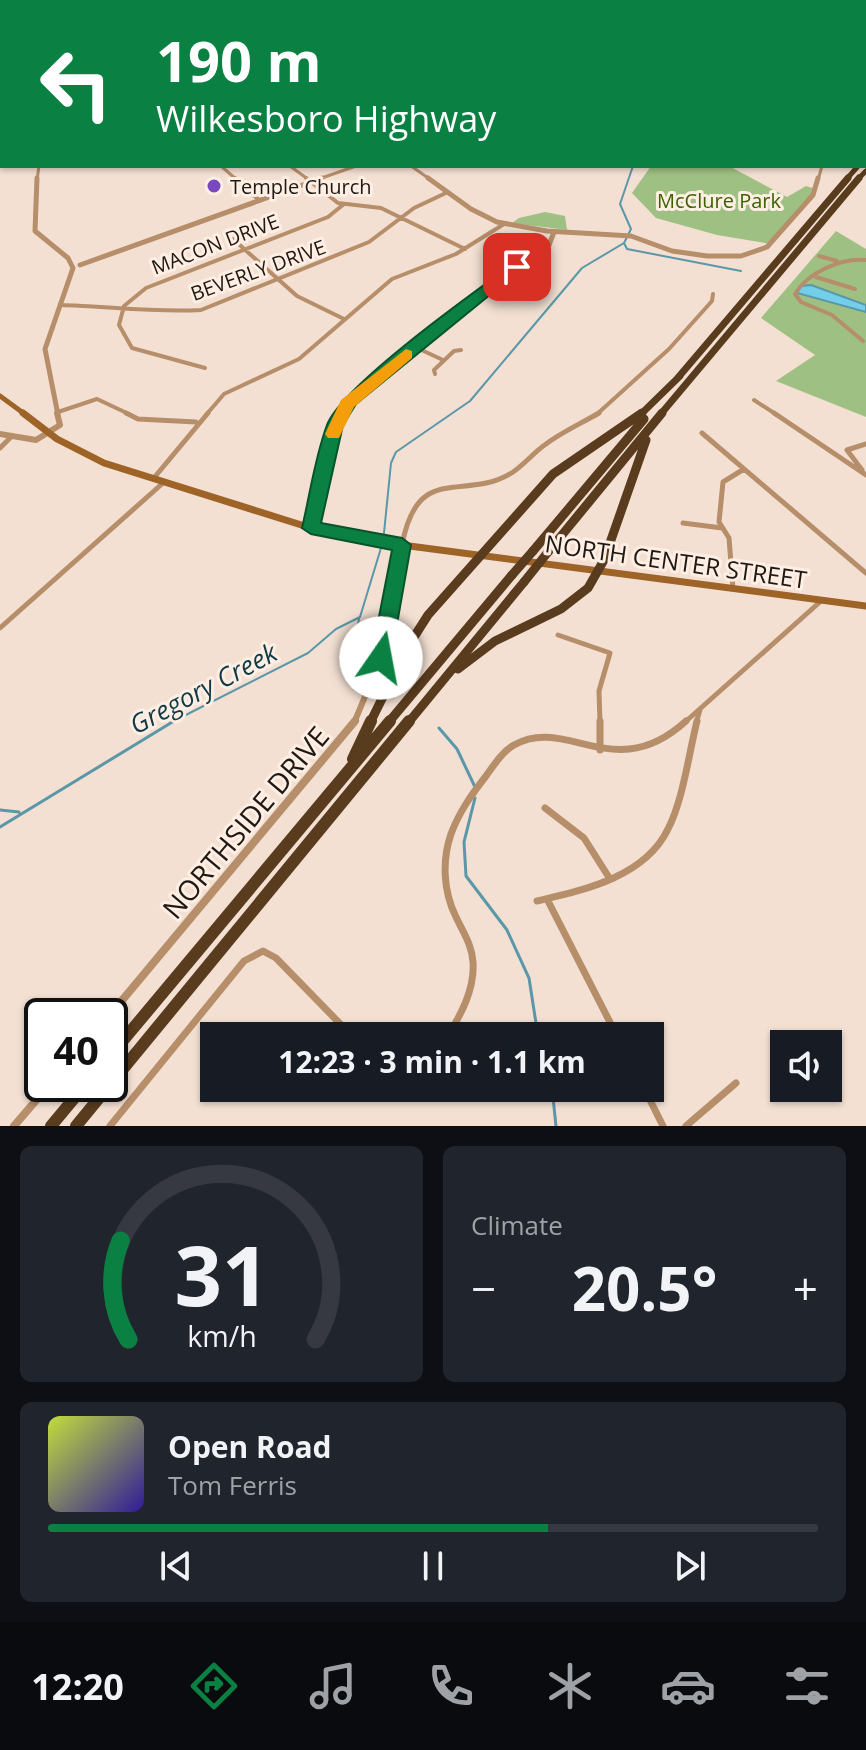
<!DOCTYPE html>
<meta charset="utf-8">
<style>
:root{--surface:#171b24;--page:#20242c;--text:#f1f3f6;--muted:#9ea1a6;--line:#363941;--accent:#0b8043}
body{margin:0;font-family:"Open Sans",sans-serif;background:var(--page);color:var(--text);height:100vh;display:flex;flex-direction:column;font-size:30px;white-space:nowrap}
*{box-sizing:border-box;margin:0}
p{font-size:26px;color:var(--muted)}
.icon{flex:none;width:44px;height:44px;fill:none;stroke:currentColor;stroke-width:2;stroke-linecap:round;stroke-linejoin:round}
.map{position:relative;height:1126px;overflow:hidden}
.panel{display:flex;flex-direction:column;gap:20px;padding:20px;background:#0d0f14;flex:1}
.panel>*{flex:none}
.hud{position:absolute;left:0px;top:0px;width:866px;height:168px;box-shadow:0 2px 6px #0004;background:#0b8043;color:#fff;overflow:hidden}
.tools{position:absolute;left:770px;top:1030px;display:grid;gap:16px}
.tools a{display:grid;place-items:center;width:72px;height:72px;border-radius:0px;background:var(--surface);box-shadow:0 2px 6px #0004;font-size:40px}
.speed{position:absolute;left:24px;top:998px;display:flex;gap:16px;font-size:40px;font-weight:700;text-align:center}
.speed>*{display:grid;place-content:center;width:104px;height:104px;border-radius:50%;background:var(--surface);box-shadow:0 2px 6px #0004;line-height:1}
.speed .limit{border:4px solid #111;border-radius:12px;background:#fff;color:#111}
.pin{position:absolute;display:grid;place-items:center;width:68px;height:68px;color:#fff;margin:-34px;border-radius:16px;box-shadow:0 4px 12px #0006}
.me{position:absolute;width:88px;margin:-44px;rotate:12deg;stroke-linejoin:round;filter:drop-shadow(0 0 6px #0008)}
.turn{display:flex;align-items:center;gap:28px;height:168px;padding:0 24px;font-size:36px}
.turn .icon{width:104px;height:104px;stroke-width:2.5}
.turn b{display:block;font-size:56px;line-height:68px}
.big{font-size:60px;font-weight:700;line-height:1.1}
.panel .tile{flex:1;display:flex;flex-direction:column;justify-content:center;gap:12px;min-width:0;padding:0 28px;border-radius:12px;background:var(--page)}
.panel .dial{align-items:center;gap:0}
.dial svg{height:208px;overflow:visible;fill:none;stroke:var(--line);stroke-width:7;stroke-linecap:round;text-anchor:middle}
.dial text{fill:var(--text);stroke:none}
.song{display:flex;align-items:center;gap:24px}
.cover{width:96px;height:96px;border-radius:12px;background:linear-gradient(135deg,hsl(70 70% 55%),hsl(250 70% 35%))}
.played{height:8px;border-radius:4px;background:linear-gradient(90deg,var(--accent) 65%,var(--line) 65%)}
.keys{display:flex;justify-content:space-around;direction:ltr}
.heat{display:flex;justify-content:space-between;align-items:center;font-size:44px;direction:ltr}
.panel .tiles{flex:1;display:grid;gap:20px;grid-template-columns:1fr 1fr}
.tile:last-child{grid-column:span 2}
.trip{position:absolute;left:200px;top:1022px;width:464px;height:80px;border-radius:0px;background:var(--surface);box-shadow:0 2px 6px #0004;font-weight:700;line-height:80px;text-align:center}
.dock{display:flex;height:128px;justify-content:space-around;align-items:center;background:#090b0e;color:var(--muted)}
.dock .icon{width:56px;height:56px}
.dock .on{color:var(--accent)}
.dock b{font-size:36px;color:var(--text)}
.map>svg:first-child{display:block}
.green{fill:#9ec082}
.water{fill:#73cee9;stroke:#5a97a9;stroke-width:2}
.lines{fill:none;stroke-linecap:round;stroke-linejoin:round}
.stream-far1{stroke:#5a97a9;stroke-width:2}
.stream{stroke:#5a97a9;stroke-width:3}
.minor-far3{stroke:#b68e6a;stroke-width:3}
.minor-far2{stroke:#b68e6a;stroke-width:4}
.minor-far1{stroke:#b68e6a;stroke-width:5}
.minor{stroke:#b68e6a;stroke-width:7}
.tertiary-far3{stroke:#b68e6a;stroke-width:3}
.tertiary-far2{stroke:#b68e6a;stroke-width:5}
.tertiary-far1{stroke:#b68e6a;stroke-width:6}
.tertiary{stroke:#b68e6a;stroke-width:8}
.secondary-far1{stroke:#9d6327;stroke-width:5}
.secondary{stroke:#9d6327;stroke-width:7}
.motorway-far3{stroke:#593b1d;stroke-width:5}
.motorway-far2{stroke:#593b1d;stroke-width:7}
.motorway-far1{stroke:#593b1d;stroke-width:9}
.motorway{stroke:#593b1d;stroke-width:12}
.motorway-bridge{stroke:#593b1d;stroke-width:9}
.route{fill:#0b8043;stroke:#07532c;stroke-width:2}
.slow{fill:#f59e0b}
.poi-dot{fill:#7949c0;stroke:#feeee3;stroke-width:3}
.labels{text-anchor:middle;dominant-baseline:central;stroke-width:6;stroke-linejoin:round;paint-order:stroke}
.far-poi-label{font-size:20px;fill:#1f1813;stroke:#feeee3;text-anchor:start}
.far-park-label{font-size:20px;fill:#3a6200;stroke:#feeee3}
.far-street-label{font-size:20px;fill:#1f1813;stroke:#feeee3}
.street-label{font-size:24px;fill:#1f1813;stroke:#feeee3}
.water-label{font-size:26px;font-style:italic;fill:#103b46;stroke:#feeee3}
.near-street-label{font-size:28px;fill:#1f1813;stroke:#feeee3}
</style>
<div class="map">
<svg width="866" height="1126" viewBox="0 0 866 1126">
<rect width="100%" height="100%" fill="#f3e0d3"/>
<path class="green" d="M 651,166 L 729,166 L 787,197 L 806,186 L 816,189 L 771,244 L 717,235 L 656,218 L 632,193 Z
M 545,212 L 565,216 L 567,230 L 512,223 L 519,218 Z
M 836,231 L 866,249 L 866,417 L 776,381 L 815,355 L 761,318 Z"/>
<path class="water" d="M 811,285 L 866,305 L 866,312 L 797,293 L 801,286 Z"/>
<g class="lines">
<path class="stream-far1" d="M 727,2 L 733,2
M 624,243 L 627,249 L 741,271
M 384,533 L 391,463 L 396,452 L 470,401 L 582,268 L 624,243 L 631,229 L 620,204 L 633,166
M 359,619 L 353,647 L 366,671
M 170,723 L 308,653 L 336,629 L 360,617 L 381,548"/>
<path class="stream" d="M 439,728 L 457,749 L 475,787
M 475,798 L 464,842 L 466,876 L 507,930 L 529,978 L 538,1036
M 0,810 L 19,812
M 0,827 L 174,721
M 552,1088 L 556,1126"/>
<path class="minor-far3" d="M 221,166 L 237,180
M 290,166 L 309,180"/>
<path class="minor-far2" d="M 235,178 L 260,201
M 306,178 L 338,203 L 381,208 L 465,249
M 233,239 L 297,296 L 344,319
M 819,256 L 837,261
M 816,277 L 855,289
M 60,305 C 107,306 154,313 201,310 L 369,242 L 414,208 L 448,192
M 863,341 L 832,315 L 801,302 L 795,294 C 808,272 841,258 866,260
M 415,347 L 443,360
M 205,368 L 132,348 L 119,325 L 124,306 L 146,288 L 328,217 L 344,204
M 435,374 L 434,370 L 454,351 L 461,350
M 754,400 L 777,415
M 58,412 L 97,399 L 131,415
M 206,415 L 224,394 L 299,359 L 392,279 L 456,254 L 504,224
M 596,415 L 669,349 L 712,301 L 713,294"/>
<path class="minor-far1" d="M 126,413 L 138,419 L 196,422
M 774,413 L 866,475
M 702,433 L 866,573
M 0,448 L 12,436
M 862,470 L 847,450 L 866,444
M 153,479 L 208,413
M 683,523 L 722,528
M 402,545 C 418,460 465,503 513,472 C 525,464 534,452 546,444 C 562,432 582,423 599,413
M 733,589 L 729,538 L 719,522 L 723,482 L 744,469
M 0,628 L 163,483
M 558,635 L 610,653 L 599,691 L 600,723
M 684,723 L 821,601
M 696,723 L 700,710"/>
<path class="minor" d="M 600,721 L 600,750
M 545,808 L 584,838 L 610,879
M 547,899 L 617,1036
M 537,901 C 584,890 645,877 668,829 C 683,800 689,753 697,721
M 448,1036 C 461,1014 475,989 473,962 C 472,945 463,932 456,917 C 443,891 442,860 451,834 C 459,812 472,794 486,776 C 494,765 502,752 514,745 C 567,715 615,786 686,721
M 644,1088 L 663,1126
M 110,1126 L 244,961 L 263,951 L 276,958 L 352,1036
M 686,1126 L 736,1083"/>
<path class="tertiary-far3" d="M 0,87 L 2,90
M 411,166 L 431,180
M 37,180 L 39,166
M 316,180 L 356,166
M 818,180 L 822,166"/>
<path class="tertiary-far2" d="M 37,178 L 35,231 L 68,258 L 73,268 L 45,349 L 58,415
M 428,178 L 471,209 L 497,222 L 547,231 L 631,236 L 672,251 L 707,256 L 741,256 L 767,247 L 813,195 L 818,178
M 80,265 L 322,178
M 340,415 L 347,404 L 467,304 L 549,245 L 554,232"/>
<path class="tertiary-far1" d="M 0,434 L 36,440 L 60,425 L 57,413
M 311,528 L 335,424 L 341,413
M 354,723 L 381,658 L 402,545"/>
<path class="tertiary" d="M 109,1016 L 355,721
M 14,1126 L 50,1084"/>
<path class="secondary-far1" d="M 0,396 L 26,415"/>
<path class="secondary" d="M 23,413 L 57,439 L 104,463 L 311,528 L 402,545 L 866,606"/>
<path class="motorway-far3" d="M 846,180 L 858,166
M 857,180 L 866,171"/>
<path class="motorway-far2" d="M 676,380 L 848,178
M 640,415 L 680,376
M 660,415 L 859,178"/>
<path class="motorway-far1" d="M 533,551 L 644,419
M 548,552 L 662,413
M 458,669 L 495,641 L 561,609 L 588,588 L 604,560 L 646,440
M 370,723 L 407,648 L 428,615 L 553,474 L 642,413
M 388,723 L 512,575
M 408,723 L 524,582"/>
<path class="motorway" d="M 353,759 L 371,721
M 110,1056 L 390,721
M 51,1126 L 86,1084
M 76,1126 L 409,721"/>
<path class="motorway-bridge" d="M 512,575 L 533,551
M 524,582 L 548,552"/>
</g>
<path class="route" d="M 513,264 L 524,267 L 356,404 L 343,425 L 321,523 L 402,538 L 411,545 L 391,658 L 381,667 L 371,658 L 392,550 L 311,534 L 302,528 C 310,494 315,457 327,425 C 342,386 473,293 513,264 Z"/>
<path class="slow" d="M 406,349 L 412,351 L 412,358 L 354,407 L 339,438 L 328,438 L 325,434 L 341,400 Z"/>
<circle class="poi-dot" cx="214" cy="186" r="8"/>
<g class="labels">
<g class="far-poi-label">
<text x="230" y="186">Temple Church</text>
</g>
<g class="far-park-label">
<text x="719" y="200">McClure Park</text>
</g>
<g class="far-street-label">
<text transform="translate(215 244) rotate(-21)">MACON DRIVE</text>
<text transform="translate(258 270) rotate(-20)">BEVERLY DRIVE</text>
</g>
<g class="street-label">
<text transform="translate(676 561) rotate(8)">NORTH CENTER STREET</text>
</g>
<g class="water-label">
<text transform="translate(203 688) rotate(-28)">Gregory Creek</text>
</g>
<g class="near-street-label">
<text transform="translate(245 822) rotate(-50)">NORTHSIDE DRIVE</text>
</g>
</g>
</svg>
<div class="tools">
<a><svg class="icon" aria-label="sound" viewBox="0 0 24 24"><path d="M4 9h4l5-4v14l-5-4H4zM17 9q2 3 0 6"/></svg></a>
</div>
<div class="speed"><div class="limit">40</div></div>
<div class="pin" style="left:517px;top:267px;background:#d93025"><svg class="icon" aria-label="arrive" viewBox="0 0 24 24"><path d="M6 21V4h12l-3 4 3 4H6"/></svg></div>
<svg class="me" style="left:381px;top:658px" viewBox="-20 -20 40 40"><circle r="19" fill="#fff"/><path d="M0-13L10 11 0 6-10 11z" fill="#0b8043"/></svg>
<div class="trip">12:23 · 3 min · 1.1 km</div>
<div class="hud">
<div class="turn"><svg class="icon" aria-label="left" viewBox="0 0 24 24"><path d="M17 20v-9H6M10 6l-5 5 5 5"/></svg><div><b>190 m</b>Wilkesboro Highway</div></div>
</div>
</div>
<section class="panel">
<div class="tiles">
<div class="tile dial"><svg viewBox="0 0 100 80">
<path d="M14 69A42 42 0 1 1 86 69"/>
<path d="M14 69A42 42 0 0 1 11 31" stroke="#0b8043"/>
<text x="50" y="56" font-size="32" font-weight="700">31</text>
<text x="50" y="72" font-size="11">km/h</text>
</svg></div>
<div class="tile"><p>Climate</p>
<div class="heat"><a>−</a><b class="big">20.5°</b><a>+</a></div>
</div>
<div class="tile">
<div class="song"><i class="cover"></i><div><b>Open Road</b><p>Tom Ferris</p></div></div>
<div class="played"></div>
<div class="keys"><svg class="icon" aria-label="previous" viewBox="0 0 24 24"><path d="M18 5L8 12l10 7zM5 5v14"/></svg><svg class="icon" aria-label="pause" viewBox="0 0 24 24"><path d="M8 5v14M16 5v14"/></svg><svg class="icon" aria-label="next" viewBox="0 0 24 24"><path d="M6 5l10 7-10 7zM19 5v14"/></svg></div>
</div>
</div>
</section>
<nav class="dock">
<b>12:20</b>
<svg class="icon on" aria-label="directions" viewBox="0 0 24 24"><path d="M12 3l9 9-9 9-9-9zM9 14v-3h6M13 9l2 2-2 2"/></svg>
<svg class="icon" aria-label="music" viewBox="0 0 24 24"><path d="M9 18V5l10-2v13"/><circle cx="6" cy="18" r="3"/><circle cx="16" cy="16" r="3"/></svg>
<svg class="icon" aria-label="phone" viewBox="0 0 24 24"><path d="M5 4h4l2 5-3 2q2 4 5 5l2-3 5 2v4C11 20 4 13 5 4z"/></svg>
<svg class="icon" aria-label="climate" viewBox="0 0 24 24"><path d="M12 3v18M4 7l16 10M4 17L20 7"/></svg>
<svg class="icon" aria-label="car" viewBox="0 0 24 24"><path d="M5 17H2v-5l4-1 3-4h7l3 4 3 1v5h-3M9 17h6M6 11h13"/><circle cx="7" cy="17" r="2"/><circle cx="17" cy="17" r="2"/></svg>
<svg class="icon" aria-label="filters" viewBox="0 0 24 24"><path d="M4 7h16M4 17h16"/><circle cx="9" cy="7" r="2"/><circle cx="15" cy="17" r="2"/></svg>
</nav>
